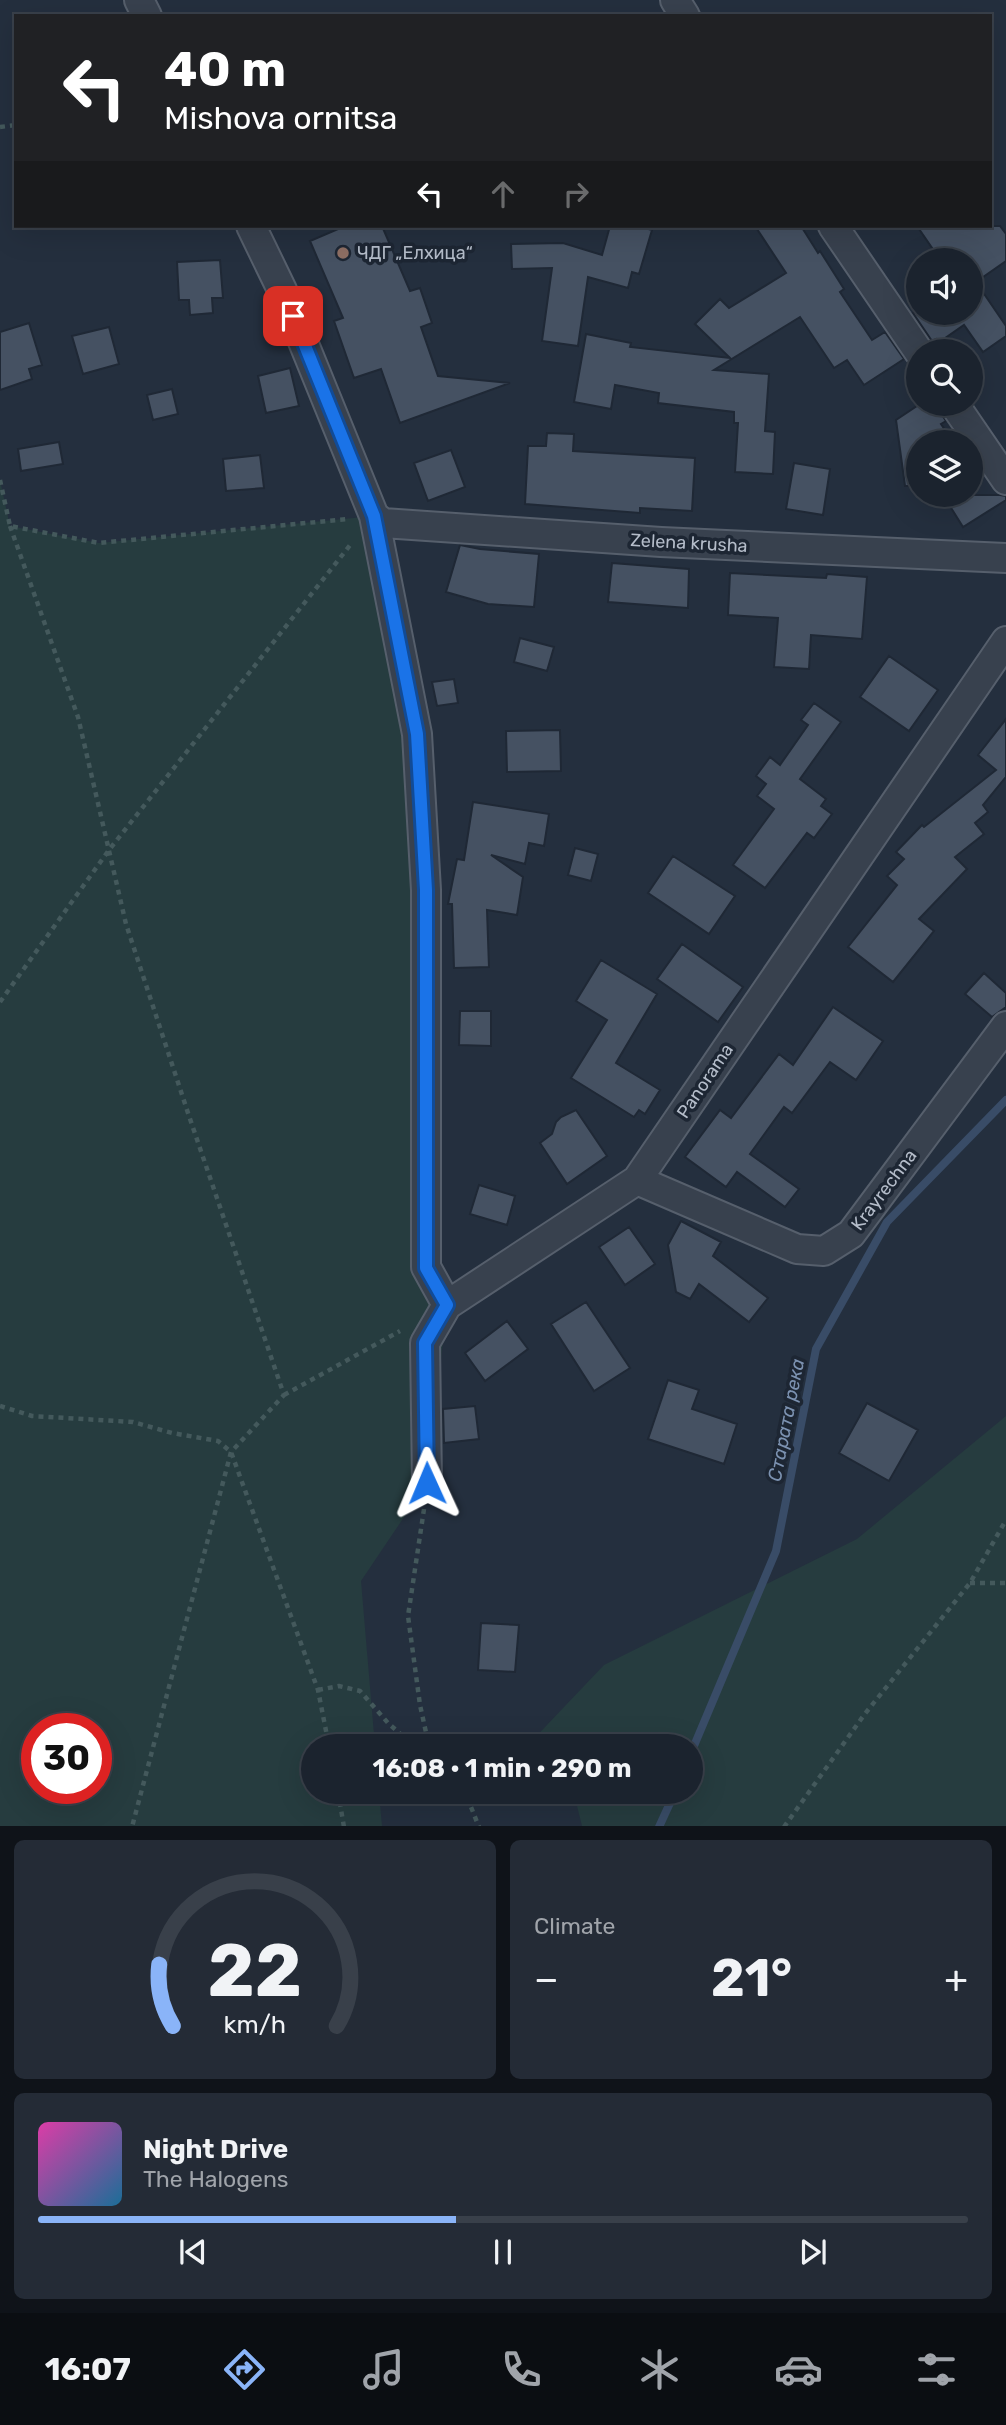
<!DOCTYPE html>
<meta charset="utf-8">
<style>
:root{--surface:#1b232e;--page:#242b36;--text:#f1f3f6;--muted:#a0a4aa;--line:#39404a;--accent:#8ab4f8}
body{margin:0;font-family:Rubik,sans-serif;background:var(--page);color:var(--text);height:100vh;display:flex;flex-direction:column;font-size:26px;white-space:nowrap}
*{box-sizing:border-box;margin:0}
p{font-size:23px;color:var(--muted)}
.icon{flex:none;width:38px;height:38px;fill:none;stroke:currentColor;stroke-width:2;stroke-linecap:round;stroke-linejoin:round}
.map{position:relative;height:1826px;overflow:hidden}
.side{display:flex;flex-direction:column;gap:14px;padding:14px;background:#0f1319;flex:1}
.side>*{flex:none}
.banner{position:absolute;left:14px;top:14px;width:978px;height:214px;border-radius:0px;box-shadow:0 7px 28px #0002,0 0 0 2px var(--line);background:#202124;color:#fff;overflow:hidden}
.buttons{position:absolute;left:906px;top:248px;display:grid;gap:14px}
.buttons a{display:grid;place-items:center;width:77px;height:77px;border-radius:50%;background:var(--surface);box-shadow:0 7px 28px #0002,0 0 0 2px var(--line);font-size:35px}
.speed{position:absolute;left:21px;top:1713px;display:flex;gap:14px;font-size:35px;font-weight:700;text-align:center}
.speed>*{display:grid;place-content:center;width:91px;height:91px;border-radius:50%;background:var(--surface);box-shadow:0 7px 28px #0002,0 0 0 2px var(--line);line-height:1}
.speed .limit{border:10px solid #d22;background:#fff;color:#111}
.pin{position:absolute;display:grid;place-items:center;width:60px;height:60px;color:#fff;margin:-30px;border-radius:14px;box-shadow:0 4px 10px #0006}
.me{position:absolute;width:77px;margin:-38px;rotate:359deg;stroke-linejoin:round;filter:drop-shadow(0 0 5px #0008)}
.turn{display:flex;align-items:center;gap:24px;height:147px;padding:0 35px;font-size:32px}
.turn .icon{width:91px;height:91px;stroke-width:2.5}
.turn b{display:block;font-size:49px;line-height:60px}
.lanes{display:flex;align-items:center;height:66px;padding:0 35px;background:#0003;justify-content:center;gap:35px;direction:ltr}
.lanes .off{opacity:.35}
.big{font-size:52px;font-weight:700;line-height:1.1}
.side .widget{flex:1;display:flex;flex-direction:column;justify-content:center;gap:10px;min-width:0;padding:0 24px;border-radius:10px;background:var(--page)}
.side .dial{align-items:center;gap:0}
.dial svg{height:182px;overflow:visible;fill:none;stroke:var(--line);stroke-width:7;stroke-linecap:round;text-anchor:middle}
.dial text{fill:var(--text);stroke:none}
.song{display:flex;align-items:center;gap:21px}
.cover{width:84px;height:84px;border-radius:10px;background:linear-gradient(135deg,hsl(320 70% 55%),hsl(200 70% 35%))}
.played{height:7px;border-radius:4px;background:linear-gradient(90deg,var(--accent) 45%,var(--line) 45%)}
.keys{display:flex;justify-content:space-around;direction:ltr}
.heat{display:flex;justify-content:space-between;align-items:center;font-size:38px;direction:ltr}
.side .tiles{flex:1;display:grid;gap:14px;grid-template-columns:1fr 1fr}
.widget:last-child{grid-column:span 2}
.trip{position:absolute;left:301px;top:1734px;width:402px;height:70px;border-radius:35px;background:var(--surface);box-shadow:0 7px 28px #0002,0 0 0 2px var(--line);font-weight:700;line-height:70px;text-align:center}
.tabs{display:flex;height:112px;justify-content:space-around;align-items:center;background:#0b0e12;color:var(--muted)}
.tabs .icon{width:49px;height:49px}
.tabs .selected{color:var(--accent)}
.tabs b{font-size:32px;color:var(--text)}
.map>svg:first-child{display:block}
.green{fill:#263c3f;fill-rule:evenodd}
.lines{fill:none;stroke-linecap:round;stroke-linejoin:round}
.stream{stroke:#394c67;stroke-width:8}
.building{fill:#455162;stroke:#1f2835;stroke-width:2}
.street-casing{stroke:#565f6c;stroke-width:32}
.path{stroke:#44595c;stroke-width:4.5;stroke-dasharray:5 5;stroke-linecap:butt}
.street{stroke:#38414e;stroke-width:28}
.route-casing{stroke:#114b97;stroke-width:18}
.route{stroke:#1a73e8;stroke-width:12}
.education-dot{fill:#8d6e63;stroke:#1d2633;stroke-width:2.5}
.labels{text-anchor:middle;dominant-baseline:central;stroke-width:7;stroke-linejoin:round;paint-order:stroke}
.poi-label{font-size:18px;fill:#b4bcc9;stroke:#1d2633;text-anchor:start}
.street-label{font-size:18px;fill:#b4bcc9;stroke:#1d2633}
.water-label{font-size:19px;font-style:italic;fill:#7c92b1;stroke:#1d2633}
</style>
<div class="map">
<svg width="1006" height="1827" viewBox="0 0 1006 1827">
<rect width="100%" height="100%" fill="#242f3e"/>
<path class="green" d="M 0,480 L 10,526 L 99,543 L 374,516 L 417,734 L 426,1267 L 447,1305 L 427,1483 L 361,1581 L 375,1746 L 313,1746 L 313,1792 L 379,1792 L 382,1826 L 0,1826 ZM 37,1729 L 96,1729 L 96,1788 L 37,1788 Z
M 1006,1416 L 1006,1826 L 582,1826 L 575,1798 L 570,1792 L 691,1792 L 691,1746 L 527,1746 L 604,1665 L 857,1539 Z"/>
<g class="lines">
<path class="stream" d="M 691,1753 L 776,1551 L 816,1349 L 887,1222 L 1006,1100
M 659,1827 L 675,1792"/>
</g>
<path class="building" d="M 345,226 L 382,226 L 410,291 L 420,288 L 432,323 L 421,327 L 438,376 L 510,383 L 400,423 L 381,369 L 354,378 L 334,321 L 343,318 L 310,241 Z
M 610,226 L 638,226 L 652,230 L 639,274 L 632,272 L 628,288 L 588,277 L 578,346 L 542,341 L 552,268 L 512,269 L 511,244 L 563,243 L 602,255 Z
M 755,226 L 801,226 L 818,253 L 820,251 L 844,289 L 840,292 L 872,340 L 885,332 L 904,359 L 864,385 L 847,360 L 834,368 L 800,317 L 714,370 L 769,374 L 765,431 L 775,432 L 773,474 L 735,472 L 738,423 L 734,423 L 734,412 L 658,403 L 659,393 L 615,385 L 611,409 L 574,402 L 586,334 L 631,343 L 630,347 L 730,358 L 695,324 L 720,299 L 729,308 L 786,273 Z
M 917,226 L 1000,226 L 1006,234 L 1006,261 L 976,282 L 1006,326 L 1006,336 L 983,352 L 964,325 L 938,343 L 936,339 L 932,341 L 913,313 L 971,313 L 971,261 L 941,261 Z
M 220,260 L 223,298 L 212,298 L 213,313 L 190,315 L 189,300 L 179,300 L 177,262 Z
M 29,323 L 42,365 L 29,369 L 32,379 L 0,390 L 0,332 Z
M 109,327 L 119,364 L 83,374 L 72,336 Z
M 290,368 L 299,406 L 266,413 L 258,376 Z
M 172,389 L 178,414 L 153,420 L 147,395 Z
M 920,404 L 935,404 L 946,421 L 941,424 L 954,443 L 919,443 L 919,486 L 905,486 L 896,420 Z
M 547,433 L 574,434 L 573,451 L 695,458 L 692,511 L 640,508 L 640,513 L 525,504 L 528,446 L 546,446 Z
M 59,442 L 63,464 L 21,471 L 18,449 Z
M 451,450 L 465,487 L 428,501 L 414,463 Z
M 260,455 L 264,488 L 226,491 L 223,459 Z
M 794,463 L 830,469 L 823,515 L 786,509 Z
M 943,495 L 1000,495 L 1006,496 L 1006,500 L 963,527 Z
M 460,545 L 480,549 L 539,554 L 534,607 L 488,604 L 446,592 Z
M 612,563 L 689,569 L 688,608 L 608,602 Z
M 730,573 L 826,578 L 827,574 L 867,577 L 862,639 L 811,635 L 809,669 L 774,667 L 778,618 L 728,615 Z
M 520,638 L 554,647 L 547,671 L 514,662 Z
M 889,656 L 938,690 L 909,731 L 860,697 Z
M 454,679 L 458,703 L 437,706 L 432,682 Z
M 814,703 L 841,722 L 800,779 L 826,799 L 821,806 L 832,814 L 814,838 L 807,833 L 765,888 L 733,865 L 774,809 L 757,796 L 766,784 L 756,776 L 770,757 L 780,765 L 808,725 L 801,720 Z
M 1006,719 L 1006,777 L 983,805 L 988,812 L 975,823 L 984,834 L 955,857 L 967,869 L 919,919 L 934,931 L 893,982 L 848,947 L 897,885 L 887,876 L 904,859 L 896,852 L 922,825 L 924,827 L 996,770 L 978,755 Z
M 560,730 L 561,771 L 507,772 L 506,731 Z
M 473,802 L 549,814 L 544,846 L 529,843 L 525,864 L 491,855 L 523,877 L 517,915 L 487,910 L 489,967 L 454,968 L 452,904 L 448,904 L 457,859 L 464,860 Z
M 575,848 L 598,854 L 591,881 L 568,875 Z
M 673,856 L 735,896 L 709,934 L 648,893 Z
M 682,944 L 743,987 L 718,1022 L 657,979 Z
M 601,960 L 657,994 L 616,1063 L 660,1090 L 645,1114 L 639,1110 L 634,1117 L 571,1078 L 607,1020 L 576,1001 Z
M 984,973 L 1006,993 L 1006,1007 L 992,1017 L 965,994 Z
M 833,1007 L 883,1041 L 856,1080 L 830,1062 L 792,1113 L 784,1107 L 750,1154 L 799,1189 L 785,1207 L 737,1172 L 726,1187 L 685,1157 L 720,1110 L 731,1118 L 779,1054 L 793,1065 Z
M 460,1011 L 491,1011 L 491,1046 L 459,1045 Z
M 576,1110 L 607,1156 L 567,1184 L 540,1143 L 552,1134 L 556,1122 L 561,1117 Z
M 479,1185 L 515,1196 L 507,1225 L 470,1214 Z
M 681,1221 L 721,1242 L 713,1256 L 768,1298 L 749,1322 L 699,1284 L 690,1299 L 676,1292 L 668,1245 Z
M 629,1227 L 655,1264 L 625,1285 L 599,1247 Z
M 586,1302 L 630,1368 L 594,1391 L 551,1324 Z
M 507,1321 L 528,1349 L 485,1381 L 465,1353 Z
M 668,1380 L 699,1390 L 692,1409 L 737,1424 L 724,1464 L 648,1439 Z
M 867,1403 L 918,1430 L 889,1481 L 839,1453 Z
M 475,1406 L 479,1439 L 444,1443 L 443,1409 Z
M 481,1623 L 519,1625 L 515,1672 L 478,1670 Z"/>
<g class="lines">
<defs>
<path id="street" d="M 139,0 L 147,16
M 675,0 L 685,16
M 251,226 L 282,290 L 374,516 L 417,734 L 426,890 L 426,1267 L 447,1305
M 833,226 L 919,352
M 954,404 L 1006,480
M 374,516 L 383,523 L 661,542 L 1006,558
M 637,1180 L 797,1249 L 824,1251 L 851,1234 L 1006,1026
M 427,1483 L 425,1343 L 447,1305 L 637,1180 L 1006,641"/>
</defs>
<use href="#street" class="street-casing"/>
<path class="path" d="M 0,127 L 16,125
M 0,480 L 10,526 L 99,543 L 348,519
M 10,526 L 78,717 L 126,924 L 188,1113 L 284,1395 L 231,1452 L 132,1827
M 0,1002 L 109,850 L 351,544
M 284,1395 L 400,1331
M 0,1406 L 32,1416 L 133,1422 L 172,1433 L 218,1441 L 231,1452 L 318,1690 L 329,1746
M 424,1509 L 408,1616 L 420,1705 L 429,1746
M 970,1583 L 1006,1583
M 318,1690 L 339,1686 L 360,1691 L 388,1723 L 414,1746
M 338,1792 L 344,1827
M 458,1792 L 471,1807 L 479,1827
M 784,1827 L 864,1715 L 970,1583 L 1006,1520"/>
<use href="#street" class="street"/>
</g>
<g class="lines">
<defs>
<path id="route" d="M 293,316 L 374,516 L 417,734 L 426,890 L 426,1268 L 447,1305 L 425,1343 L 427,1483"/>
</defs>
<use href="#route" class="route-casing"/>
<use href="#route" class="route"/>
</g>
<circle class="education-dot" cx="343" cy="253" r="7"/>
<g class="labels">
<g class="poi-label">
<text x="357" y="253">ЧДГ „Елхица“</text>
</g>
<g class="street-label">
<text transform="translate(689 543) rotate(3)">Zelena krusha</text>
<text transform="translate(705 1081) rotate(-56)">Panorama</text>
<text transform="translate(884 1190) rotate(-53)">Krayrechna</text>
</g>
<g class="water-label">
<text transform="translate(786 1420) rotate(-79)">Старата река</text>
</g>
</g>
</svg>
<div class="buttons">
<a><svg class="icon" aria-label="sound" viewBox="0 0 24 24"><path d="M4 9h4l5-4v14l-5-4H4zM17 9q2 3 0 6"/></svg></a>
<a><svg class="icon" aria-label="search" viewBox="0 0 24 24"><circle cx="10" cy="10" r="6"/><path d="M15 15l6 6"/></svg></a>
<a><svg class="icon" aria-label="layers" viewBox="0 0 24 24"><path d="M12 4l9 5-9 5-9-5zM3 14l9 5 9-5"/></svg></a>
</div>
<div class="speed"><div class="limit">30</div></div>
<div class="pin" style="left:293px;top:316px;background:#d93025"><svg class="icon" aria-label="arrive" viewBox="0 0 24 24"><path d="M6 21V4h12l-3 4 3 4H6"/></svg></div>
<svg class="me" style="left:427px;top:1483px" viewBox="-20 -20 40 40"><path d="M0-17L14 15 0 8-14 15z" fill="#1a73e8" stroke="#fff" stroke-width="4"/></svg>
<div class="trip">16:08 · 1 min · 290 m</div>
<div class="banner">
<div class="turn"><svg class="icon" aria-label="left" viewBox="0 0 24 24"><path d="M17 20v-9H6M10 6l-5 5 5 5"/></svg><div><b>40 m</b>Mishova ornitsa</div></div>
<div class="lanes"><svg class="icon" aria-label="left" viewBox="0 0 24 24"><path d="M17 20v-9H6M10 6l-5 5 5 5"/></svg><svg class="icon off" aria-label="ahead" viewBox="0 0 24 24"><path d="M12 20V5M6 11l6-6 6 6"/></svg><svg class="icon off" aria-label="right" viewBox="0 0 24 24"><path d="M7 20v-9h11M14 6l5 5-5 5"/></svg></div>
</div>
</div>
<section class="side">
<div class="tiles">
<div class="widget dial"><svg viewBox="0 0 100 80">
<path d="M14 69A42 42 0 1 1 86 69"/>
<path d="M14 69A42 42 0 0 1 8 42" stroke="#8ab4f8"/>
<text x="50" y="56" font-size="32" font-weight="700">22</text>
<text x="50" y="72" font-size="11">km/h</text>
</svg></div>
<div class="widget"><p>Climate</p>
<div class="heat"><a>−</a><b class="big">21°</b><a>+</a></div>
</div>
<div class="widget">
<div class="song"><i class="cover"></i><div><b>Night Drive</b><p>The Halogens</p></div></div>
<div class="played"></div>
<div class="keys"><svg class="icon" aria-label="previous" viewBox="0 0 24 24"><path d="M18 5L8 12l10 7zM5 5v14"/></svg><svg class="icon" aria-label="pause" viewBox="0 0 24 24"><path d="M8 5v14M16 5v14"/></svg><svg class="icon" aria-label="next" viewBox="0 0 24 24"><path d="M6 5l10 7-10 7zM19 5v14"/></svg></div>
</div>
</div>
</section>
<nav class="tabs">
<b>16:07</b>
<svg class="icon selected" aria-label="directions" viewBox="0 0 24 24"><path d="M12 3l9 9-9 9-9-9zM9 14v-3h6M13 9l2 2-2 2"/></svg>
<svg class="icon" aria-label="music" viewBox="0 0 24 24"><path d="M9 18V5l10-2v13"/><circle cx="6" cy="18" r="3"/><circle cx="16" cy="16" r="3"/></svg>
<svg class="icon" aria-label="phone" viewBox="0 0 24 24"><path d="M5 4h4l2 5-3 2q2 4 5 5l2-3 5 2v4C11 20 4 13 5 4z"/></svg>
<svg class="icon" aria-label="climate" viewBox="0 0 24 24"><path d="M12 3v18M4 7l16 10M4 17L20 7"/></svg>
<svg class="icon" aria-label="car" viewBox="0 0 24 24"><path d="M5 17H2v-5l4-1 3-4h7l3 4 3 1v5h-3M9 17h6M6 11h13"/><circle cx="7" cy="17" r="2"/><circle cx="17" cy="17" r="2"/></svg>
<svg class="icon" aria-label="filters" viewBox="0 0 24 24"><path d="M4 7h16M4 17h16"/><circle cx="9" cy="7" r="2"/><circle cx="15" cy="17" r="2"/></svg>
</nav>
